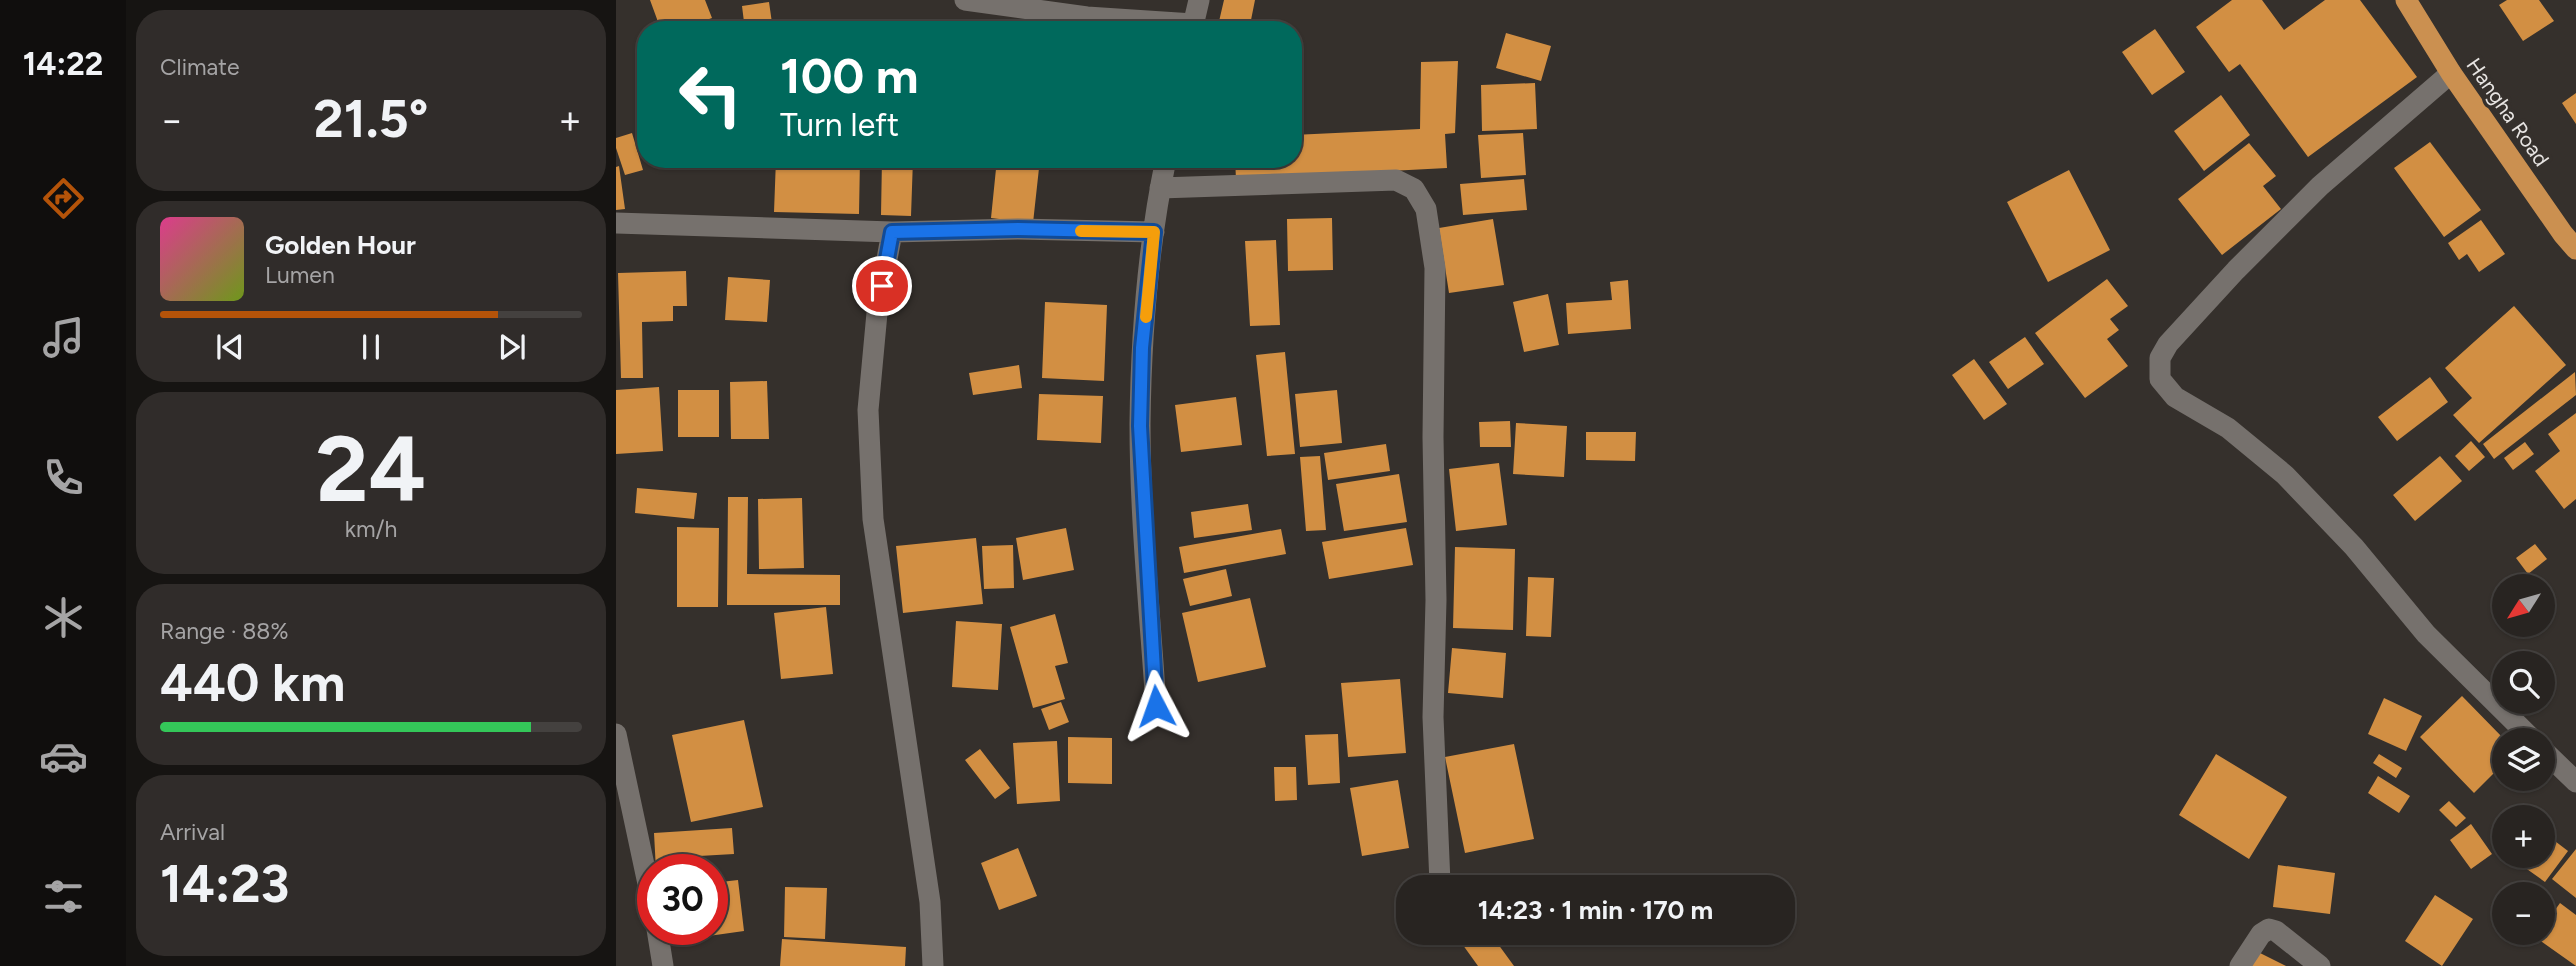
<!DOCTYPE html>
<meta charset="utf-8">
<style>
:root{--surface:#282421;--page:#302c2a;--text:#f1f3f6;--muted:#a5a4a5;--line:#44413f;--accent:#b45309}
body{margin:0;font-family:Figtree,sans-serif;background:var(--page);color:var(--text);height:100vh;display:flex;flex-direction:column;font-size:26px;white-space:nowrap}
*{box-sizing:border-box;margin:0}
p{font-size:23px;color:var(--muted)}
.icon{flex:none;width:38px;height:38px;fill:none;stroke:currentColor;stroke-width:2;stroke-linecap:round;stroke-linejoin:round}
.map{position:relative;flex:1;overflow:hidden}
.details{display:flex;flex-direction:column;gap:10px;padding:10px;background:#161412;width:490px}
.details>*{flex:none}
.hud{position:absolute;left:21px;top:21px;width:665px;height:147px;border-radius:28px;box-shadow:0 2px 5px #0004,0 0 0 2px var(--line);background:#00695c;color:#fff;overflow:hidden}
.needle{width:46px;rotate:233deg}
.tools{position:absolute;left:1876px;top:574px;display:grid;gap:14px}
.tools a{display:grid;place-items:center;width:63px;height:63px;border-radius:50%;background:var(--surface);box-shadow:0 2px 5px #0004,0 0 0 2px var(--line);font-size:35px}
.speed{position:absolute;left:21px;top:854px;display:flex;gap:14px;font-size:35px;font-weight:700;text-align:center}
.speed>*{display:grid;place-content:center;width:91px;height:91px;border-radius:50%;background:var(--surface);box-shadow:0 2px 5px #0004,0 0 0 2px var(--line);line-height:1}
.speed .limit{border:10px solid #d22;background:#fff;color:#111}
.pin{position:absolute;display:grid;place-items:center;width:60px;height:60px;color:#fff;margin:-30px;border:4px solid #fff;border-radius:50%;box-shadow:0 2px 7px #0007}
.me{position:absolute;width:77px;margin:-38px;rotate:356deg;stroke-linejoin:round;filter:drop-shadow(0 0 5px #0008)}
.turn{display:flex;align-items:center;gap:24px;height:147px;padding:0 28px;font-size:32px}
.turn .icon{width:91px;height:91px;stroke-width:2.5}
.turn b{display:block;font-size:49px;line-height:60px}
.big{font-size:52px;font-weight:700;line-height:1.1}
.details .tile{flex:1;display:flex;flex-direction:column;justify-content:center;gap:10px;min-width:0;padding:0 24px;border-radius:28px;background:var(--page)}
.details .dial{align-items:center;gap:0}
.dial b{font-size:91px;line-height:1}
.song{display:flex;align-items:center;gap:21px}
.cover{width:84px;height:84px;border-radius:10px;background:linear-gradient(135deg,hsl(330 70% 55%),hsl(80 70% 35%))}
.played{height:7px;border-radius:4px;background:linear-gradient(90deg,var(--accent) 80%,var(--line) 80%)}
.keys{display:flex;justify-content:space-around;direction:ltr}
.heat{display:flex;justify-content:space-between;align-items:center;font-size:38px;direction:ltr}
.charge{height:10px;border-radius:5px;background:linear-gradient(90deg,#34c759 88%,var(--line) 0)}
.trip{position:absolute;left:780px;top:875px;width:399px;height:70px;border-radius:28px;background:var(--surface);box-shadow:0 2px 5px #0004,0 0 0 2px var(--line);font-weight:700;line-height:70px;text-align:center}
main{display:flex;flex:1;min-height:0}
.tabs{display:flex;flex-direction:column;width:126px;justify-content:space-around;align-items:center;background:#100e0d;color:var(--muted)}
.tabs .icon{width:49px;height:49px}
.tabs .current{color:var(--accent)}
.tabs b{font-size:32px;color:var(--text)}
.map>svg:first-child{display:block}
.building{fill:#d28f43}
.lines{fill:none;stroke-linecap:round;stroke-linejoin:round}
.street{stroke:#76716d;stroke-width:21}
.highway{stroke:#cb9050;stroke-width:21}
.route-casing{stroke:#114b97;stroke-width:18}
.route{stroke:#1a73e8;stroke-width:12}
.slow{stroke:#f59e0b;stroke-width:12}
.labels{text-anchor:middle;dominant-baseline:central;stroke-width:7;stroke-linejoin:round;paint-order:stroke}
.street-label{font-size:21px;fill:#e7e4e2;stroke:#35302c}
</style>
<main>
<nav class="tabs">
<b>14:22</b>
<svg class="icon current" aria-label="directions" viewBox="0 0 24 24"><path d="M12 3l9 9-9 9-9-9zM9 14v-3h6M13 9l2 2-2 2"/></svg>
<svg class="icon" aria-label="music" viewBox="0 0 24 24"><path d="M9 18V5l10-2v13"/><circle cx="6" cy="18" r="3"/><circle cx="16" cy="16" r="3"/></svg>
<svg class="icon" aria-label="phone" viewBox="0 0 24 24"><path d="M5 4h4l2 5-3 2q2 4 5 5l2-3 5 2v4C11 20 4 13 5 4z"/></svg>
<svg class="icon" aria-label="climate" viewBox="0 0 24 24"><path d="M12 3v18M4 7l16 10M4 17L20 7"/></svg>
<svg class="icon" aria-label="car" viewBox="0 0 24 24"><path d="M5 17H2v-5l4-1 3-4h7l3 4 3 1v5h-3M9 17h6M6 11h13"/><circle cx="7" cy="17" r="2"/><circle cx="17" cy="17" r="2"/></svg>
<svg class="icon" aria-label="filters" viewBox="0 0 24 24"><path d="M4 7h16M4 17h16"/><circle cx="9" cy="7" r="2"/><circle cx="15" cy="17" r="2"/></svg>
</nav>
<section class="details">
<div class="tile"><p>Climate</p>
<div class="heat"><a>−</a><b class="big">21.5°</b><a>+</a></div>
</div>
<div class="tile">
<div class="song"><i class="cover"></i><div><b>Golden Hour</b><p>Lumen</p></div></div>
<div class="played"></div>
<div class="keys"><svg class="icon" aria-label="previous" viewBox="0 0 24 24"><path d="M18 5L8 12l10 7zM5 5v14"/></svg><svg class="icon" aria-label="pause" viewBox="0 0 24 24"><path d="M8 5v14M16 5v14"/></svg><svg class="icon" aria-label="next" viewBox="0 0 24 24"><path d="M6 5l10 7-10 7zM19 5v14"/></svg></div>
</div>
<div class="tile dial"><b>24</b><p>km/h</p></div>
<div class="tile"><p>Range · 88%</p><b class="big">440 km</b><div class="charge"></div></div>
<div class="tile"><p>Arrival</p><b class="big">14:23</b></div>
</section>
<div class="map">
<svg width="1960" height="966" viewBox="0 0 1960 966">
<rect width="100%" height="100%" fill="#35302c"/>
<path class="building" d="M 34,0 L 89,0 L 96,18 L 62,30 L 45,30 Z
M 608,0 L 639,0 L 633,30 L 601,30 Z
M 1616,0 L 1646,0 L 1668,30 L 1709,0 L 1744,0 L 1801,77 L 1692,157 L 1624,64 L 1613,72 L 1580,27 Z
M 1891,0 L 1923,0 L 1938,21 L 1907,41 L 1883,5 Z
M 153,2 L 157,30 L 129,30 L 126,6 Z
M 1539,29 L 1569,72 L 1536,95 L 1506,52 Z
M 890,33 L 935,46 L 925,81 L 880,68 Z
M 842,61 L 839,133 L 829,134 L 831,168 L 620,179 L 619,159 L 677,159 L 677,135 L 804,129 L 805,62 Z
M 919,83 L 921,129 L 866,131 L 865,85 Z
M 1960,93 L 1960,124 L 1946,103 Z
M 1605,95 L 1634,135 L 1588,171 L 1558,131 Z
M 16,133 L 27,170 L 9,175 L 0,148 L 0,138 Z
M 907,133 L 910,175 L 865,178 L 862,135 Z
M 1814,142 L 1865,210 L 1828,237 L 1778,168 Z
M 1633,143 L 1660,176 L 1647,186 L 1665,209 L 1606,255 L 1562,199 Z
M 160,159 L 244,159 L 243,214 L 158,212 Z
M 266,159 L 297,159 L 295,216 L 265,215 Z
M 381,159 L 424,159 L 417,223 L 375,218 Z
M 3,166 L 9,209 L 0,210 L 0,167 Z
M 1453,170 L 1494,250 L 1432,282 L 1391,202 Z
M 908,179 L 911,210 L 847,215 L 844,184 Z
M 716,218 L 717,270 L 672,271 L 671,219 Z
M 877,219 L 888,285 L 833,293 L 823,228 Z
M 1865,220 L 1889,254 L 1863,272 L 1851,254 L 1843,260 L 1832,243 Z
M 660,240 L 664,325 L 634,326 L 629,241 Z
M 70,271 L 71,306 L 57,306 L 57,321 L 26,322 L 27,378 L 5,378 L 2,273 Z
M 112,277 L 154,280 L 151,322 L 109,320 Z
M 1491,279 L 1512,306 L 1494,319 L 1503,330 L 1491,339 L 1512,366 L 1469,398 L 1419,333 Z
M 1012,280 L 1015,329 L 952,334 L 950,303 L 996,300 L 994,282 Z
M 932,294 L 943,345 L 908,352 L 897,302 Z
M 429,302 L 491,305 L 488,381 L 426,378 Z
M 1898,306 L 1950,365 L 1863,443 L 1837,415 L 1856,398 L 1829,368 Z
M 1409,337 L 1428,364 L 1392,389 L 1373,362 Z
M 669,352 L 679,454 L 651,456 L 640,355 Z
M 1358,359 L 1391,404 L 1368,420 L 1336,375 Z
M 403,365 L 406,388 L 357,395 L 353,373 Z
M 1959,372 L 1960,395 L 1878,459 L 1867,444 Z
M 1814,377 L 1832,402 L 1781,441 L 1762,417 Z
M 151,381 L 153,439 L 115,439 L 114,382 Z
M 43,387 L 47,451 L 0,454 L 0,390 Z
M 62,390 L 103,390 L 103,437 L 62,437 Z
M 721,390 L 726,443 L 684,447 L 679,394 Z
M 423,394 L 487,396 L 485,443 L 421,440 Z
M 620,397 L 626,445 L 565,452 L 559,405 Z
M 1960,413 L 1960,499 L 1948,509 L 1919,471 L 1944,451 L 1932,434 Z
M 894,421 L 895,447 L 864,447 L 863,422 Z
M 900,423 L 951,426 L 948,477 L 897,474 Z
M 970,432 L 1020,432 L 1019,461 L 970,460 Z
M 1855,441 L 1869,457 L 1853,471 L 1839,456 Z
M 1909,442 L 1918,454 L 1897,470 L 1888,458 Z
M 770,444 L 774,471 L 712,480 L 708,453 Z
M 704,456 L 710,530 L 690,531 L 684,457 Z
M 1824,456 L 1846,481 L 1799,521 L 1777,495 Z
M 883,463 L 891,525 L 840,531 L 833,469 Z
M 783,474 L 791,522 L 728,531 L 720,484 Z
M 21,488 L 81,493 L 78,519 L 19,513 Z
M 112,497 L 132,497 L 131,574 L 224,575 L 224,605 L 111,605 Z
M 186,498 L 188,568 L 143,569 L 142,499 Z
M 632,504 L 636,530 L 578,538 L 575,512 Z
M 61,527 L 103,528 L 102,607 L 61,607 Z
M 450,528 L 458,570 L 407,580 L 400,538 Z
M 790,528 L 797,565 L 713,579 L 706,542 Z
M 665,529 L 670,554 L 568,573 L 563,547 Z
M 360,538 L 367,604 L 287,613 L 280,546 Z
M 1919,544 L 1931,559 L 1912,574 L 1900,558 Z
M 397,545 L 398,588 L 368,589 L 366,546 Z
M 839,547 L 899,549 L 897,630 L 837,628 Z
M 610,569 L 616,596 L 574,606 L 567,579 Z
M 912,577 L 938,578 L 935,637 L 910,636 Z
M 634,598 L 650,667 L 582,682 L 566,613 Z
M 210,607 L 217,674 L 165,679 L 158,613 Z
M 439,614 L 452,663 L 439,666 L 449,699 L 417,708 L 394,627 Z
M 340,621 L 386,624 L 382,690 L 336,687 Z
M 836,648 L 890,653 L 887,698 L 832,693 Z
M 784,679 L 790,753 L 732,757 L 725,683 Z
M 1846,696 L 1888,739 L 1888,763 L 1858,793 L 1804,737 Z
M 1768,698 L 1806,716 L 1790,751 L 1752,734 Z
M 445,702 L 453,722 L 433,730 L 425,709 Z
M 128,720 L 147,807 L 75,822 L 56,735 Z
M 722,734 L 724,783 L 692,785 L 689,735 Z
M 452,737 L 496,738 L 496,784 L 452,783 Z
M 441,741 L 444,801 L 401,804 L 397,743 Z
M 898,744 L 918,839 L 849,853 L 829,757 Z
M 364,749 L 394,788 L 379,799 L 349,760 Z
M 1600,754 L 1671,797 L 1633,859 L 1563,815 Z
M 1763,754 L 1786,768 L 1780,778 L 1757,763 Z
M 658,767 L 680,767 L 681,800 L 659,801 Z
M 1762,776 L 1794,796 L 1783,813 L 1752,793 Z
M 782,780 L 793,848 L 746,856 L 734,788 Z
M 1833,801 L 1850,818 L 1840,827 L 1823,810 Z
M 1855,824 L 1876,854 L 1855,869 L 1834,840 Z
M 116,828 L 118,854 L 83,856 L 84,870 L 40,870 L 38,833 Z
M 1931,835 L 1952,851 L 1929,882 L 1908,867 L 1916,856 L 1927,856 L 1927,840 Z
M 402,848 L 421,896 L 383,910 L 365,863 Z
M 1960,849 L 1960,898 L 1936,879 Z
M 1662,865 L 1719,873 L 1714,914 L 1657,907 Z
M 122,880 L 128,931 L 50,942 L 48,929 L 96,929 L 96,883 Z
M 169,887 L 211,888 L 209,939 L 168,937 Z
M 1819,895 L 1857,919 L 1826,966 L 1789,941 Z
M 1944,903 L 1960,915 L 1960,966 L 1919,937 L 1922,933 L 1927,933 L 1927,927 Z
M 842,933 L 874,933 L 898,966 L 862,966 L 839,934 Z
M 166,939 L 290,947 L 289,966 L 164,966 Z
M 1638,950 L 1670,966 L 1630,966 Z"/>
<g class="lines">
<path class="street" d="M 349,0 L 471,17 L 577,24
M 576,30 L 583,0
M 1835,73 L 1704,186 L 1620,270 L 1552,344 L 1544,358 L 1544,379 L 1559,397 L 1612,428 L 1669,475 L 1738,547 L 1810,634 L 1917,740
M 544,188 L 780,180 L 798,189 L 810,209 L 819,268 L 817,437 L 820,600 L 817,717 L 824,883
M 0,223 L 276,232 L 402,229 L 538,232
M 276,232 L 261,313 L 252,410 L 257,519 L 314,902 L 317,966
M 540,706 C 534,613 524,518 524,424 C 525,336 532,245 550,159
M 0,734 L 37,907
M 1927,750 L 1960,782
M 41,929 L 47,966
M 1624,966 L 1645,934 L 1653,929 L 1660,931 L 1704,966"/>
<path class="highway" d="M 1790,0 L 1835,73 L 1947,234 L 1960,249"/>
</g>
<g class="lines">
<defs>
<path id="route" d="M 266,286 L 276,232 L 402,229 L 538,232 L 526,348 L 524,426 L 540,706"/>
</defs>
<use href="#route" class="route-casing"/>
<use href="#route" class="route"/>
<path class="slow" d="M 465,231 L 538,232 L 530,317"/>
</g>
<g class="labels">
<g class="street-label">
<text transform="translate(1892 112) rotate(55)">Hangha Road</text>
</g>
</g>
</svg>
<div class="tools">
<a><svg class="needle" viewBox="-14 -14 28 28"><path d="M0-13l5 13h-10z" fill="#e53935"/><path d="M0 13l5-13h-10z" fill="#a5a4a5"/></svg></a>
<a><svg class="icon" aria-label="search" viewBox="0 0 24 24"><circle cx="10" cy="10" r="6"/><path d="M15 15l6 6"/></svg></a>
<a><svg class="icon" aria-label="layers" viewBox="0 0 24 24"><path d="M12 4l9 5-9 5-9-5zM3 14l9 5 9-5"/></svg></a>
<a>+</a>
<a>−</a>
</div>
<div class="speed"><div class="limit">30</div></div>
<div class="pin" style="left:266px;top:286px;background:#d93025"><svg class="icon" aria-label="arrive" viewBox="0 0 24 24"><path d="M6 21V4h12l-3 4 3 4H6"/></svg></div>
<svg class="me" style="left:540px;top:706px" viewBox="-20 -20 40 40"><path d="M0-17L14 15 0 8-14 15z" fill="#1a73e8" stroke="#fff" stroke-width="4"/></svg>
<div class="trip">14:23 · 1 min · 170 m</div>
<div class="hud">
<div class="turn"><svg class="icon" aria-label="left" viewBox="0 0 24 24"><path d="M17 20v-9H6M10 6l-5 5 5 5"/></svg><div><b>100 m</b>Turn left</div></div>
</div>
</div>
</main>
